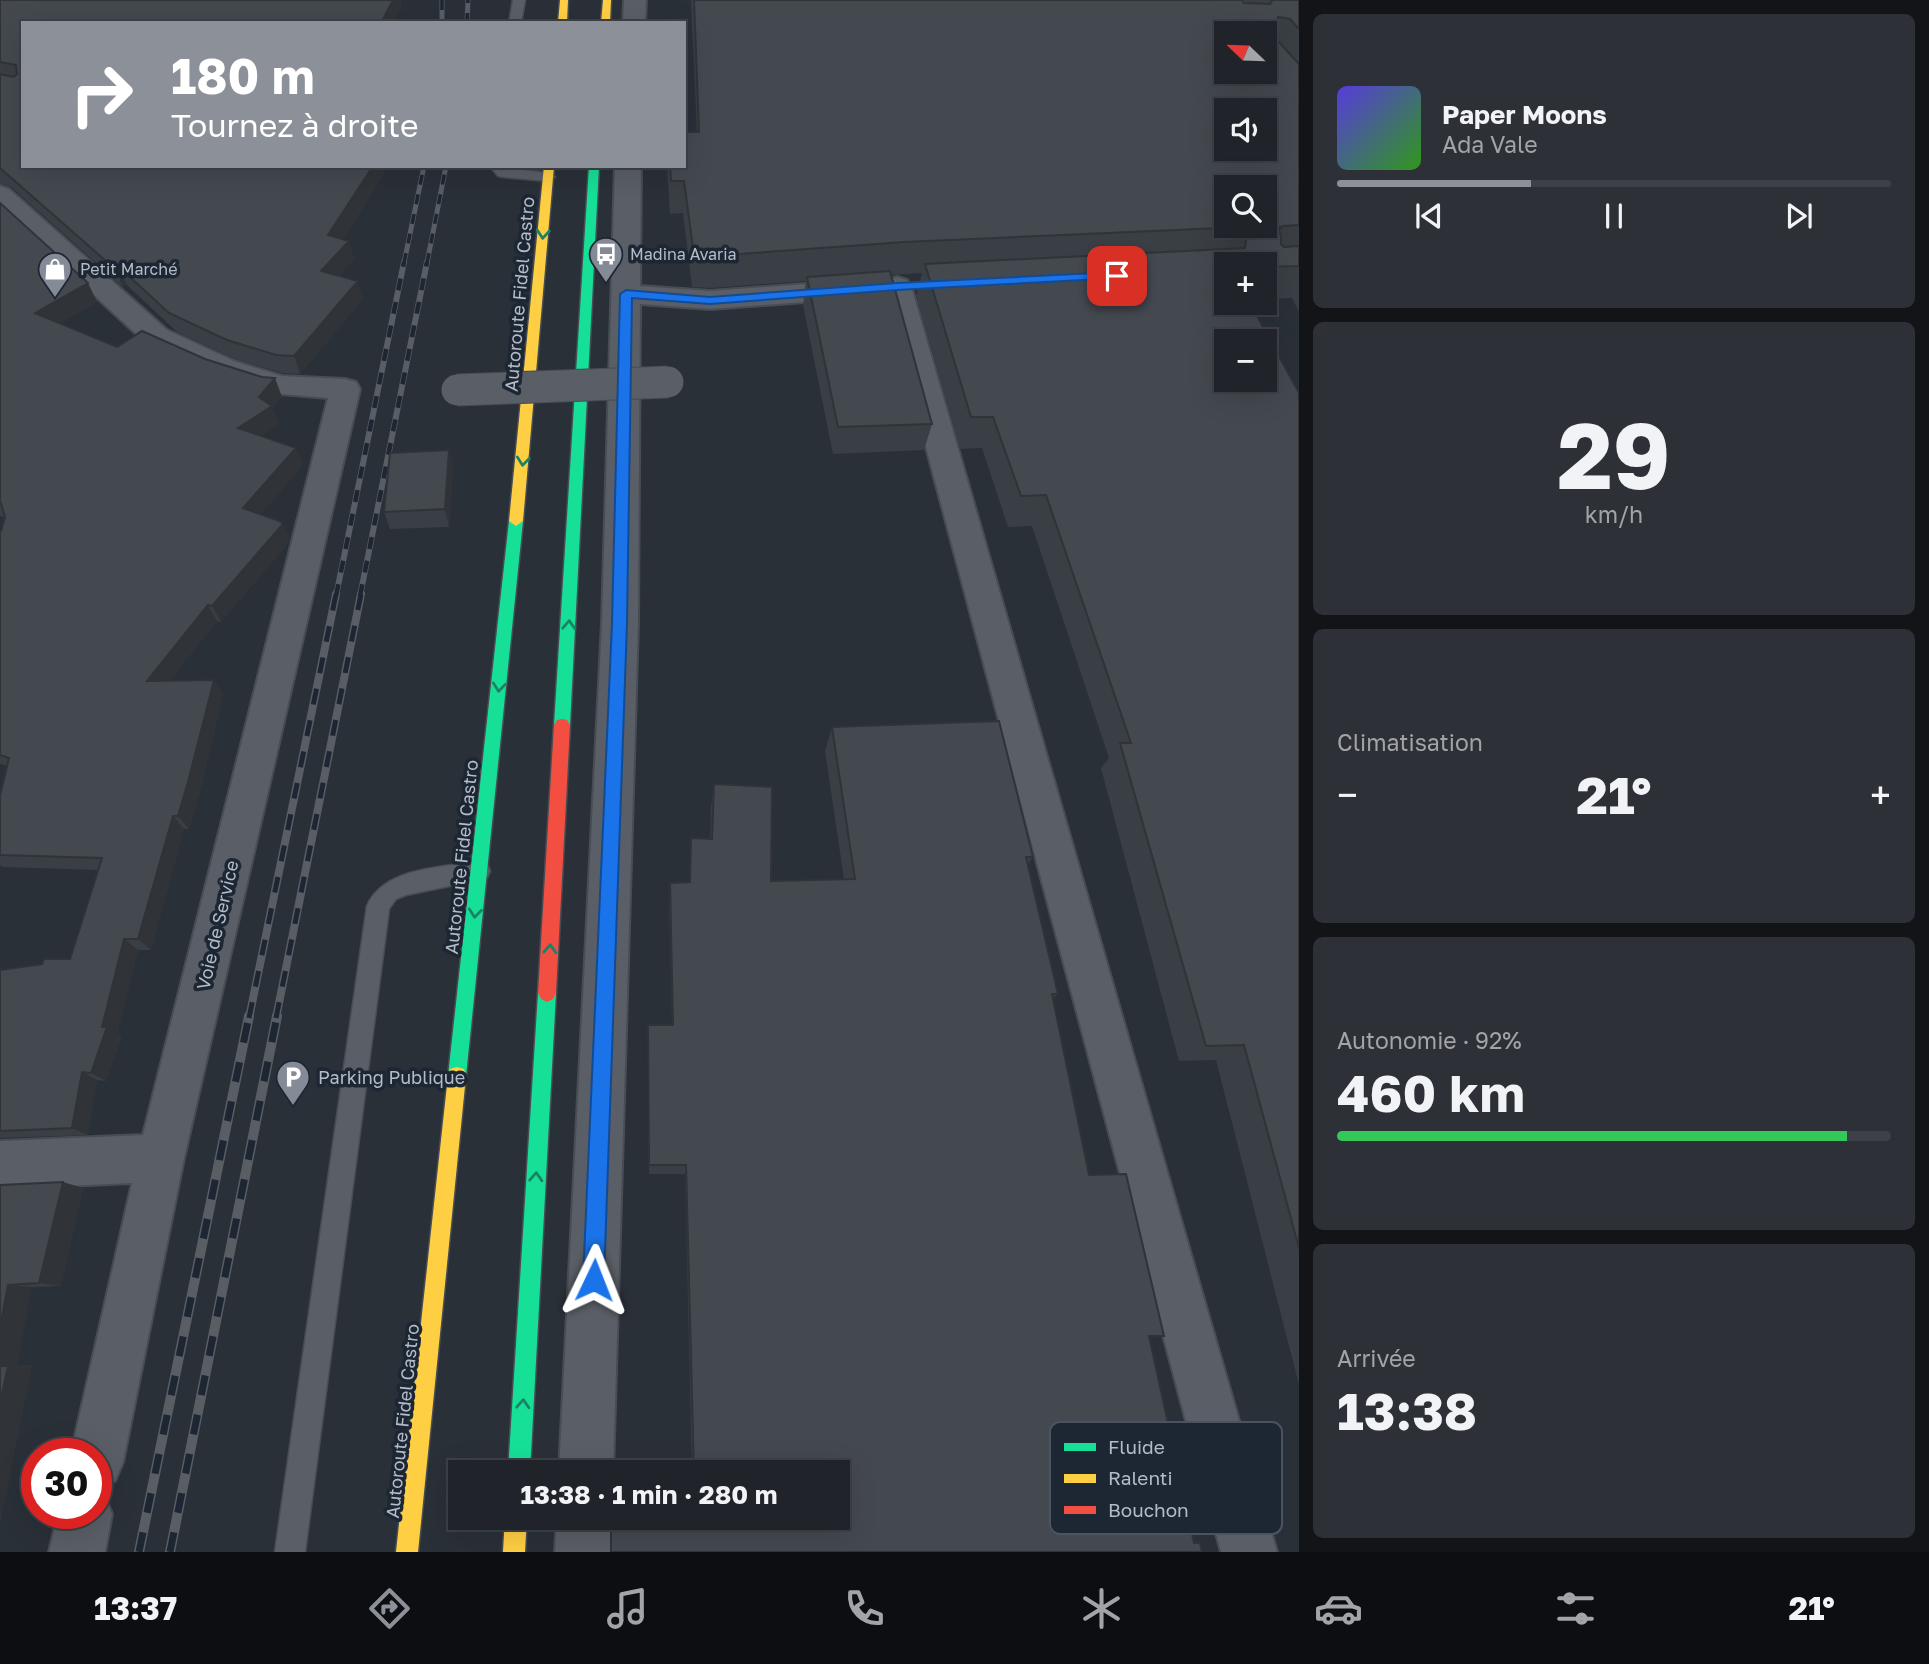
<!DOCTYPE html>
<html lang="fr">
<meta charset="utf-8">
<style>
:root{--surface:#20242a;--page:#2d3036;--text:#f1f3f6;--muted:#a2a4a8;--line:#3d4147;--accent:#8c9099}
body{margin:0;font-family:"Golos Text",sans-serif;background:var(--page);color:var(--text);height:100vh;display:flex;flex-direction:column;font-size:26px;white-space:nowrap}
*{box-sizing:border-box;margin:0}
p{font-size:23px;color:var(--muted)}
.icon{flex:none;width:38px;height:38px;fill:none;stroke:currentColor;stroke-width:2;stroke-linecap:round;stroke-linejoin:round}
.map{position:relative;flex:1;overflow:hidden}
.side{display:flex;flex-direction:column;gap:14px;padding:14px;background:#121417;width:630px}
.side>*{flex:none}
.guide{position:absolute;left:21px;top:21px;width:665px;height:147px;border-radius:0px;box-shadow:0 7px 28px #0002,0 0 0 2px var(--line);background:#8c9099;color:#fff;overflow:hidden}
.needle{width:46px;rotate:293deg}
.fabs{position:absolute;left:1214px;top:21px;display:grid;gap:14px}
.fabs a{display:grid;place-items:center;width:63px;height:63px;border-radius:0px;background:var(--surface);box-shadow:0 7px 28px #0002,0 0 0 2px var(--line);font-size:35px}
.speed{position:absolute;left:21px;top:1438px;display:flex;gap:14px;font-size:35px;font-weight:700;text-align:center}
.speed>*{display:grid;place-content:center;width:91px;height:91px;border-radius:50%;background:var(--surface);box-shadow:0 7px 28px #0002,0 0 0 2px var(--line);line-height:1}
.speed .limit{border:10px solid #d22;background:#fff;color:#111}
.pin{position:absolute;display:grid;place-items:center;width:60px;height:60px;color:#fff;margin:-30px;border-radius:14px;box-shadow:0 4px 10px #0006}
.me{position:absolute;width:77px;margin:-38px;rotate:2deg;stroke-linejoin:round;filter:drop-shadow(0 0 5px #0008)}
.turn{display:flex;align-items:center;gap:24px;height:147px;padding:0 35px;font-size:32px}
.turn .icon{width:91px;height:91px;stroke-width:2.5}
.turn b{display:block;font-size:49px;line-height:60px}
.big{font-size:52px;font-weight:700;line-height:1.1}
.side .tile{flex:1;display:flex;flex-direction:column;justify-content:center;gap:10px;min-width:0;padding:0 24px;border-radius:10px;background:var(--page)}
.side .dial{align-items:center;gap:0}
.dial b{font-size:91px;line-height:1}
.song{display:flex;align-items:center;gap:21px}
.cover{width:84px;height:84px;border-radius:10px;background:linear-gradient(135deg,hsl(250 70% 55%),hsl(110 70% 35%))}
.played{height:7px;border-radius:4px;background:linear-gradient(90deg,var(--accent) 35%,var(--line) 35%)}
.keys{display:flex;justify-content:space-around;direction:ltr}
.heat{display:flex;justify-content:space-between;align-items:center;font-size:38px;direction:ltr}
.charge{height:10px;border-radius:5px;background:linear-gradient(90deg,#34c759 92%,var(--line) 0)}
.trip{position:absolute;left:448px;top:1460px;width:402px;height:70px;border-radius:0px;background:var(--surface);box-shadow:0 7px 28px #0002,0 0 0 2px var(--line);font-weight:700;line-height:70px;text-align:center}
.dock{display:flex;height:112px;justify-content:space-around;align-items:center;background:#0d0e11;color:var(--muted)}
.dock .icon{width:49px;height:49px}
.dock .on{color:var(--accent)}
.dock b{font-size:32px;color:var(--text)}
main{display:flex;flex:1;min-height:0}
.map>svg:first-child{display:block}
.lines{fill:none;stroke-linecap:round;stroke-linejoin:round}
.lane-casing{stroke:#484c53;stroke-width:3}
.street-casing{stroke:#484c53;stroke-width:4}
.fast-casing{stroke:#474c53;stroke-width:3}
.slow-casing{stroke:#474c53;stroke-width:3}
.jam-casing{stroke:#474c53;stroke-width:3}
.lane{fill:#5a5e66;fill-rule:evenodd}
.street{fill:#5a5e66;fill-rule:evenodd}
.fast{fill:#16e098;fill-rule:evenodd}
.slow{fill:#ffcf43;fill-rule:evenodd}
.jam{fill:#f24e42;fill-rule:evenodd}
.rail-far3-casing{stroke:#595d64;stroke-width:5}
.rail-far2-casing{stroke:#595d64;stroke-width:6}
.rail-far1-casing{stroke:#595d64;stroke-width:8}
.rail-casing{stroke:#595d64;stroke-width:10}
.rail-far3{stroke:#1d2633;stroke-width:3.5;stroke-dasharray:10;stroke-linecap:butt}
.rail-far2{stroke:#1d2633;stroke-width:4.5;stroke-dasharray:12;stroke-linecap:butt}
.rail-far1{stroke:#1d2633;stroke-width:5;stroke-dasharray:16;stroke-linecap:butt}
.rail{stroke:#1d2633;stroke-width:7;stroke-dasharray:20;stroke-linecap:butt}
.street-bridge-casing{stroke:#484c53;stroke-width:33;stroke-linecap:butt}
.street-bridge{stroke:#5a5e66;stroke-width:31}
.wall{fill:#3a3f45}
.shaded-wall{fill:#303338}
.building{fill:#444950;stroke:#303338;stroke-width:2;fill-rule:evenodd}
.oneway{stroke:#1a8366}
.route{fill:#1a73e8;stroke:#114b97;stroke-width:2}
.labels{text-anchor:middle;dominant-baseline:central;stroke-width:7;stroke-linejoin:round;paint-order:stroke}
.far-poi-label{font-size:16px;fill:#b4bcc9;stroke:#1d2633;text-anchor:start}
.street-label{font-size:18px;fill:#b4bcc9;stroke:#1d2633}
.poi-label{font-size:18px;fill:#b4bcc9;stroke:#1d2633;text-anchor:start}
.key{fill:#1d2633;stroke:#4a5360;stroke-width:2}
.key-label{font-size:19px;fill:#b4bcc9}
</style>
<main>
<div class="map">
<svg width="1299" height="1552" viewBox="0 0 1299 1552">
<rect width="100%" height="100%" fill="#2a3038"/>
<g class="lines">
<defs>
<path id="lane" d="M 513,0 L 525,0 L 521,23 L 509,23 Z
M 490,166 L 548,173 L 555,177 L 548,181 L 503,177 L 498,176 Z
M 479,861 L 487,864 L 490,871 L 487,878 L 406,895 L 396,899 L 389,909 L 305,1552 L 275,1552 L 367,906 C 384,867 441,868 479,861 Z"/>
<path id="street" d="M 624,0 L 646,0 L 645,23 L 623,23 Z
M 615,166 L 641,166 L 640,286 L 710,291 L 858,280 L 868,283 L 872,289 L 868,295 L 858,298 L 710,309 L 640,304 L 638,623 L 613,1472 L 559,1472 L 602,623 Z
M 0,186 L 9,189 L 167,330 L 234,361 L 282,376 L 345,379 L 356,382 L 360,389 L 184,1158 L 123,1462 L 115,1481 L 96,1489 L 96,1454 L 71,1454 L 132,1183 L 0,1189 L 0,1141 L 143,1135 L 328,398 L 270,393 L 214,375 L 147,344 L 0,208 Z
M 897,277 L 907,280 L 911,286 L 1277,1552 L 1221,1552 L 883,286 L 887,280 Z
M 96,1491 L 104,1495 L 112,1514 L 105,1552 L 49,1552 L 58,1514 L 96,1514 Z
M 557,1517 L 611,1517 L 611,1552 L 555,1552 Z"/>
<path id="fast" d="M 589,166 L 599,166 L 570,725 L 567,730 L 557,730 L 554,725 Z
M 516,516 L 523,521 L 466,1076 L 464,1083 L 457,1085 L 450,1083 L 448,1076 L 509,521 Z
M 547,984 L 553,987 L 556,993 L 530,1472 L 508,1472 L 538,993 L 541,987 Z"/>
<path id="slow" d="M 560,0 L 568,0 L 567,23 L 558,23 Z
M 603,0 L 611,0 L 610,23 L 601,23 Z
M 544,166 L 554,166 L 523,521 L 516,526 L 509,521 Z
M 457,1067 L 464,1069 L 466,1076 L 418,1552 L 396,1552 L 448,1076 L 450,1069 Z
M 505,1517 L 527,1517 L 525,1552 L 503,1552 Z"/>
<path id="jam" d="M 562,719 L 567,720 L 570,725 L 556,993 L 553,999 L 547,1002 L 541,999 L 538,993 L 554,725 L 557,720 Z"/>
</defs>
<use href="#lane" class="lane-casing"/>
<use href="#street" class="street-casing"/>
<use href="#fast" class="fast-casing"/>
<use href="#slow" class="slow-casing"/>
<use href="#jam" class="jam-casing"/>
<use href="#lane" class="lane"/>
<use href="#street" class="street"/>
<use href="#fast" class="fast"/>
<use href="#slow" class="slow"/>
<use href="#jam" class="jam"/>
<defs>
<path id="rail-far3" d="M 442,0 L 442,23
M 467,23 L 468,0
M 404,263 L 424,166
M 427,263 L 446,166"/>
<path id="rail-far2" d="M 336,596 L 404,262
M 360,596 L 427,262"/>
<path id="rail-far1" d="M 249,1018 L 336,594
M 276,1018 L 361,594"/>
<path id="rail" d="M 139,1552 L 249,1016
M 170,1552 L 277,1016"/>
</defs>
<use href="#rail-far3" class="rail-far3-casing"/>
<use href="#rail-far2" class="rail-far2-casing"/>
<use href="#rail-far1" class="rail-far1-casing"/>
<use href="#rail" class="rail-casing"/>
<use href="#rail-far3" class="rail-far3"/>
<use href="#rail-far2" class="rail-far2"/>
<use href="#rail-far1" class="rail-far1"/>
<use href="#rail" class="rail"/>
<defs>
<path id="street-bridge" d="M 457,390 L 668,382"/>
</defs>
<use href="#street-bridge" class="street-bridge-casing"/>
<use href="#street-bridge" class="street-bridge"/>
</g>
<path class="wall" d="M 0,0 L 401,10 L 23,166 L 382,166 L 384,174 L 343,239 L 349,241 L 354,259 L 339,276 L 363,299 L 300,374 L 282,373 L 235,359 L 177,332 L 127,285 L 123,287 L 11,187 L 0,184 Z
M 691,0 L 1299,0 L 1299,312 L 1292,298 L 1265,299 L 1265,264 L 1227,264 L 1299,393 L 1299,1385 L 1216,1060 L 1179,1061 L 1101,768 L 1109,758 L 1032,526 L 1008,527 L 982,448 L 960,449 L 916,296 L 922,273 L 891,275 L 932,424 L 924,450 L 833,454 L 803,305 L 806,281 L 710,288 L 692,287 L 683,213 L 670,214 L 667,166 L 684,166 L 697,132 Z
M 0,203 L 97,302 L 60,323 L 117,347 L 282,397 L 272,408 L 279,424 L 261,436 L 296,448 L 303,465 L 261,514 L 290,539 L 289,542 L 221,622 L 217,621 L 170,680 L 214,680 L 223,695 L 199,796 L 189,829 L 184,829 L 151,950 L 138,950 L 117,1033 L 122,1036 L 106,1081 L 97,1080 L 88,1135 L 0,1138 L 0,970 L 42,964 L 70,959 L 99,870 L 2,867 L 0,865 L 0,796 L 7,766 L 0,764 L 0,531 L 1,531 L 5,518 L 0,516 Z
M 449,450 L 453,468 L 449,527 L 390,529 L 384,512 Z
M 832,727 L 1033,857 L 1028,864 L 1058,994 L 1053,998 L 1089,1175 L 1149,1336 L 1193,1541 L 1200,1543 L 1202,1552 L 838,1472 L 692,1472 L 685,1174 L 649,1174 L 648,1025 L 672,1025 L 669,902 L 670,883 L 689,882 L 691,838 L 710,839 L 711,807 L 714,784 L 771,881 L 844,879 L 825,751 Z
M 0,1185 L 83,1188 L 61,1286 L 31,1287 L 17,1366 L 32,1365 L 0,1521 Z"/>
<path class="shaded-wall" d="M 393,0 L 402,0 L 401,10 L 394,23 L 381,23 Z
M 373,166 L 382,166 L 384,174 L 334,254 L 328,235 Z
M 1283,226 L 1265,258 L 1271,230 Z
M 349,241 L 354,259 L 327,290 L 321,271 Z
M 118,266 L 127,285 L 123,287 L 114,268 Z
M 358,281 L 363,299 L 300,374 L 294,356 Z
M 88,283 L 97,302 L 46,331 L 35,313 Z
M 275,378 L 282,397 L 272,408 L 279,424 L 246,446 L 238,428 L 259,397 Z
M 296,448 L 303,465 L 252,525 L 243,508 Z
M 449,450 L 453,468 L 449,527 L 445,509 Z
M 282,522 L 290,539 L 289,542 L 221,622 L 212,606 Z
M 208,605 L 217,621 L 158,696 L 147,681 Z
M 214,680 L 223,695 L 199,796 L 189,829 L 178,816 Z
M 173,816 L 184,829 L 151,950 L 138,939 Z
M 124,939 L 138,950 L 117,1033 L 122,1036 L 106,1081 L 91,1073 Z
M 82,1072 L 97,1080 L 88,1135 L 72,1128 Z
M 63,1182 L 83,1188 L 61,1286 L 39,1283 Z
M 8,1285 L 31,1287 L 17,1366 L 32,1365 L 0,1521 L 0,1328 Z"/>
<path class="building" d="M 0,0 L 393,0 L 381,23 L 23,23 L 23,166 L 373,166 L 328,235 L 349,241 L 321,271 L 358,281 L 294,356 L 276,355 L 227,340 L 169,313 L 118,266 L 114,268 L 0,168 L 0,74 L 13,77 L 17,74 L 16,65 L 0,62 Z
M 694,0 L 1242,0 L 1244,3 L 1270,4 L 1272,1 L 1271,0 L 1299,0 L 1299,29 L 1290,19 L 1278,17 L 1278,41 L 1299,64 L 1299,225 L 1283,226 L 1271,230 L 1271,233 L 1281,234 L 1281,244 L 1284,247 L 1299,246 L 1299,266 L 1265,267 L 1265,264 L 1227,264 L 1227,303 L 1250,303 L 1299,393 L 1299,1248 L 1244,1045 L 1206,1046 L 1120,743 L 1131,743 L 1046,495 L 1021,496 L 993,417 L 971,417 L 925,264 L 1245,248 L 1247,234 L 1256,233 L 1257,230 L 1244,227 L 904,242 L 712,256 L 694,255 L 684,181 L 671,181 L 670,166 L 684,166 L 684,132 L 699,132 ZM 1227,33 L 1265,33 L 1265,72 L 1227,72 ZM 1227,110 L 1265,110 L 1265,149 L 1227,149 ZM 1227,187 L 1265,187 L 1265,226 L 1227,226 ZM 1227,341 L 1265,341 L 1265,380 L 1227,380 Z
M 0,203 L 88,283 L 35,313 L 117,347 L 142,331 L 205,359 L 262,377 L 275,378 L 259,397 L 272,406 L 238,428 L 296,448 L 243,508 L 282,522 L 282,525 L 212,606 L 208,605 L 147,681 L 214,680 L 188,782 L 178,816 L 173,816 L 138,939 L 124,939 L 102,1027 L 107,1027 L 91,1073 L 82,1072 L 72,1128 L 0,1131 L 0,970 L 42,964 L 44,959 L 70,959 L 102,858 L 0,855 L 0,796 L 9,758 L 0,755 L 0,531 L 1,531 L 5,517 L 1,503 L 0,502 Z
M 890,271 L 932,424 L 838,427 L 807,277 Z
M 449,450 L 445,509 L 384,512 L 390,453 Z
M 999,721 L 1033,857 L 1026,857 L 1058,994 L 1052,994 L 1089,1175 L 1126,1174 L 1164,1336 L 1149,1336 L 1194,1543 L 1200,1543 L 1202,1552 L 611,1552 L 611,1524 L 586,1523 L 587,1517 L 838,1517 L 838,1472 L 694,1472 L 686,1165 L 649,1165 L 648,1025 L 673,1025 L 670,883 L 690,882 L 691,838 L 712,839 L 714,784 L 772,787 L 771,881 L 855,879 L 832,727 Z
M 63,1182 L 39,1283 L 8,1285 L 0,1328 L 0,1185 Z
M 0,1366 L 8,1366 L 0,1404 Z"/>
<defs><path id="oneway-chevron" d="M-2-3.5L2.5 0L-2 3.5" fill="none" stroke-width="1.6" stroke-linecap="round" stroke-linejoin="round" transform="scale(1.75)"/></defs>
<g class="oneway">
<use href="#oneway-chevron" transform="translate(543 234) rotate(95)"/>
<use href="#oneway-chevron" transform="translate(523 461) rotate(96)"/>
<use href="#oneway-chevron" transform="translate(569 625) rotate(-87)"/>
<use href="#oneway-chevron" transform="translate(499 687) rotate(96)"/>
<use href="#oneway-chevron" transform="translate(475 913) rotate(96)"/>
<use href="#oneway-chevron" transform="translate(550 949) rotate(-87)"/>
<use href="#oneway-chevron" transform="translate(536 1177) rotate(-87)"/>
<use href="#oneway-chevron" transform="translate(523 1404) rotate(-87)"/>
</g>
<path class="route" d="M 1117,272 L 1123,276 L 1121,278 L 897,290 L 710,304 L 632,298 L 627,623 L 604,1280 L 601,1287 L 594,1290 L 586,1287 L 583,1280 L 612,623 L 620,294 L 626,290 L 710,297 L 897,283 Z"/>
<defs>
<symbol id="bus-pin" viewBox="-11 -11 22 30"><path d="M0 17L-7.5 6A9.5 9.5 0 1 1 7.5 6Z" fill="#848b96" stroke="#1d2633"/><path d="M-5-6H5V4H4V6H2V4H-2V6H-4V4H-5ZM-3.5-4V0h7V-4ZM-3.5 1.2v1.5H-2V1.2ZM2 1.2v1.5H3.5V1.2Z" fill="#fff"/></symbol>
<symbol id="shop-pin" viewBox="-11 -11 22 30"><path d="M0 17L-7.5 6A9.5 9.5 0 1 1 7.5 6Z" fill="#848b96" stroke="#1d2633"/><path d="M-5-2.5h2.3a2.7 3.5 0 0 1 5.4 0H5L5.5 6h-11ZM-1.5-2.5h3a1.5 2.3 0 0 0-3 0Z" fill="#fff"/></symbol>
<symbol id="parking-pin" viewBox="-11 -11 22 30"><path d="M0 17L-7.5 6A9.5 9.5 0 1 1 7.5 6Z" fill="#848b96" stroke="#1d2633"/><path d="M-3.5-5.5H1a3.5 3.5 0 0 1 0 7H-1V5.5H-3.5ZM-1-3.4V-.6H.8a1.4 1.4 0 0 0 0-2.8Z" fill="#fff"/></symbol>
</defs>
<g fill-rule="evenodd">
<use href="#bus-pin" x="587" y="235" width="38" height="52"/>
<use href="#shop-pin" x="36" y="250" width="38" height="52"/>
<use href="#parking-pin" x="274" y="1058" width="38" height="52"/>
</g>
<g class="labels">
<g class="far-poi-label">
<text x="630" y="254">Madina Avaria</text>
<text x="80" y="269">Petit Marché</text>
</g>
<g class="street-label">
<text transform="translate(519 294) rotate(-85)">Autoroute Fidel Castro</text>
<text transform="translate(461 857) rotate(-84)">Autoroute Fidel Castro</text>
<text transform="translate(217 925) rotate(-77)">Voie de Service</text>
<text transform="translate(402 1421) rotate(-84)">Autoroute Fidel Castro</text>
</g>
<g class="poi-label">
<text x="318" y="1077">Parking Publique</text>
</g>
</g>
<rect x="1050" y="1422" width="232" height="112" rx="10" class="key"/>
<rect x="1064" y="1443" width="32" height="8" fill="#16e098"/>
<rect x="1064" y="1474" width="32" height="9" fill="#ffcf43"/>
<rect x="1064" y="1506" width="32" height="8" fill="#f24e42"/>
<g class="key-label">
<text x="1108" y="1454">Fluide</text>
<text x="1108" y="1485">Ralenti</text>
<text x="1108" y="1517">Bouchon</text>
</g>
</svg>
<div class="fabs">
<a><svg class="needle" viewBox="-14 -14 28 28"><path d="M0-13l5 13h-10z" fill="#e53935"/><path d="M0 13l5-13h-10z" fill="#a2a4a8"/></svg></a>
<a><svg class="icon" aria-label="sound" viewBox="0 0 24 24"><path d="M4 9h4l5-4v14l-5-4H4zM17 9q2 3 0 6"/></svg></a>
<a><svg class="icon" aria-label="search" viewBox="0 0 24 24"><circle cx="10" cy="10" r="6"/><path d="M15 15l6 6"/></svg></a>
<a>+</a>
<a>−</a>
</div>
<div class="speed"><div class="limit">30</div></div>
<div class="pin" style="left:1117px;top:276px;background:#d93025"><svg class="icon" aria-label="arrive" viewBox="0 0 24 24"><path d="M6 21V4h12l-3 4 3 4H6"/></svg></div>
<svg class="me" style="left:594px;top:1280px" viewBox="-20 -20 40 40"><path d="M0-17L14 15 0 8-14 15z" fill="#1a73e8" stroke="#fff" stroke-width="4"/></svg>
<div class="trip">13:38 · 1 min · 280 m</div>
<div class="guide">
<div class="turn"><svg class="icon" aria-label="right" viewBox="0 0 24 24"><path d="M7 20v-9h11M14 6l5 5-5 5"/></svg><div><b>180 m</b>Tournez à droite</div></div>
</div>
</div>
<section class="side">
<div class="tile">
<div class="song"><i class="cover"></i><div><b>Paper Moons</b><p>Ada Vale</p></div></div>
<div class="played"></div>
<div class="keys"><svg class="icon" aria-label="previous" viewBox="0 0 24 24"><path d="M18 5L8 12l10 7zM5 5v14"/></svg><svg class="icon" aria-label="pause" viewBox="0 0 24 24"><path d="M8 5v14M16 5v14"/></svg><svg class="icon" aria-label="next" viewBox="0 0 24 24"><path d="M6 5l10 7-10 7zM19 5v14"/></svg></div>
</div>
<div class="tile dial"><b>29</b><p>km/h</p></div>
<div class="tile"><p>Climatisation</p>
<div class="heat"><a>−</a><b class="big">21°</b><a>+</a></div>
</div>
<div class="tile"><p>Autonomie · 92%</p><b class="big">460 km</b><div class="charge"></div></div>
<div class="tile"><p>Arrivée</p><b class="big">13:38</b></div>
</section>
</main>
<nav class="dock">
<b>13:37</b>
<svg class="icon on" aria-label="directions" viewBox="0 0 24 24"><path d="M12 3l9 9-9 9-9-9zM9 14v-3h6M13 9l2 2-2 2"/></svg>
<svg class="icon" aria-label="music" viewBox="0 0 24 24"><path d="M9 18V5l10-2v13"/><circle cx="6" cy="18" r="3"/><circle cx="16" cy="16" r="3"/></svg>
<svg class="icon" aria-label="phone" viewBox="0 0 24 24"><path d="M5 4h4l2 5-3 2q2 4 5 5l2-3 5 2v4C11 20 4 13 5 4z"/></svg>
<svg class="icon" aria-label="climate" viewBox="0 0 24 24"><path d="M12 3v18M4 7l16 10M4 17L20 7"/></svg>
<svg class="icon" aria-label="car" viewBox="0 0 24 24"><path d="M5 17H2v-5l4-1 3-4h7l3 4 3 1v5h-3M9 17h6M6 11h13"/><circle cx="7" cy="17" r="2"/><circle cx="17" cy="17" r="2"/></svg>
<svg class="icon" aria-label="filters" viewBox="0 0 24 24"><path d="M4 7h16M4 17h16"/><circle cx="9" cy="7" r="2"/><circle cx="15" cy="17" r="2"/></svg>
<b>21°</b>
</nav>
